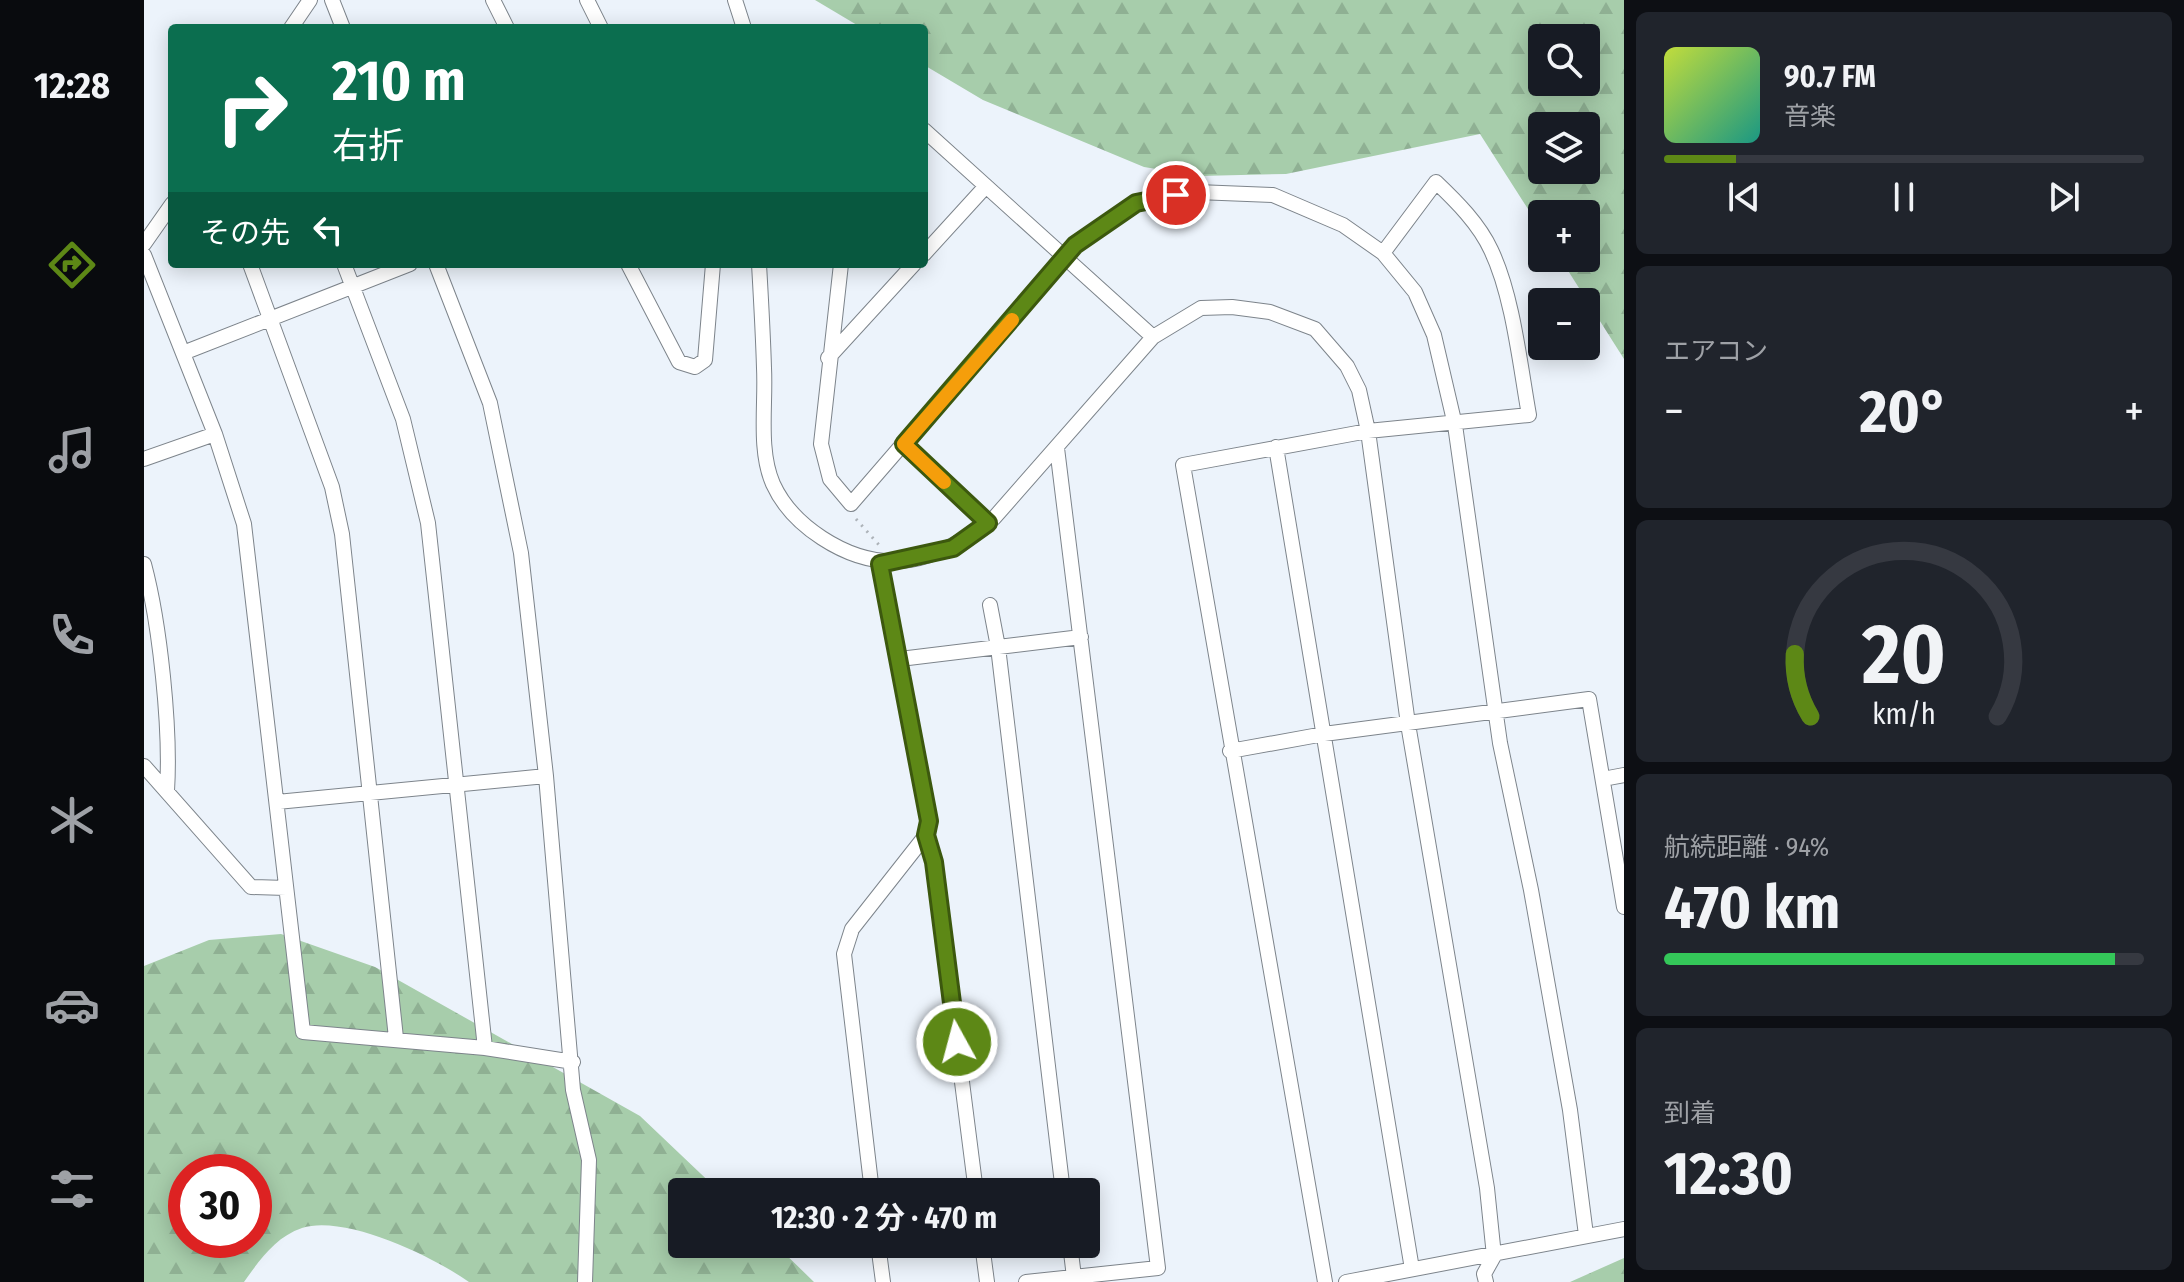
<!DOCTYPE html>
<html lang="ja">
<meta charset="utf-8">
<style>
:root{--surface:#171b24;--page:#20242c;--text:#f1f3f6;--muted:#9ea1a6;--line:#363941;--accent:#5d8816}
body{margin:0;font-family:"Fira Sans Condensed","Noto Sans JP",sans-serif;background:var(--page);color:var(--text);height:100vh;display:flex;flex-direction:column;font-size:30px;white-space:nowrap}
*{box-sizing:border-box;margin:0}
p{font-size:26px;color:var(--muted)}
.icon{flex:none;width:44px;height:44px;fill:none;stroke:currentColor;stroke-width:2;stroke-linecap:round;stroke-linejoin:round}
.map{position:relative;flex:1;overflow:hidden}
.details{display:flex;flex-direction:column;gap:12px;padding:12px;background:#0d0f14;width:560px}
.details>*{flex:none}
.top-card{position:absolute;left:24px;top:24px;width:760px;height:244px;border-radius:8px;box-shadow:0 4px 20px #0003;background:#0b6e4f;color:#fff;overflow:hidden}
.controls{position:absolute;left:1384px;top:24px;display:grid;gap:16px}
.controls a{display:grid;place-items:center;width:72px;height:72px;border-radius:8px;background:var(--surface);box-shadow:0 4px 20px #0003;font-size:40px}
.speed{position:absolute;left:24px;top:1154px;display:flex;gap:16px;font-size:40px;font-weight:700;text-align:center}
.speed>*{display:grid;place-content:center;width:104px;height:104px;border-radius:50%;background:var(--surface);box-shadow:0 4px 20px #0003;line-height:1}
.speed .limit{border:12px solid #d22;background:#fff;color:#111}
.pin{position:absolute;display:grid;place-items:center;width:68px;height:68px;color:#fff;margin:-34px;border:4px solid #fff;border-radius:50%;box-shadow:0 2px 8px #0007}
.me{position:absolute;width:88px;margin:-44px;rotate:353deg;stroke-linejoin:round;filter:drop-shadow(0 0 6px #0008)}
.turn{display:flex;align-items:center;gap:28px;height:168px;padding:0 32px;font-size:36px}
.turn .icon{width:104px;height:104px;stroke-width:2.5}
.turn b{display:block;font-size:56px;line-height:68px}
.then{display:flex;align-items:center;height:76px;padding:0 32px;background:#0003;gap:16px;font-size:30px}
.big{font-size:60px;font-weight:700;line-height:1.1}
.details .tile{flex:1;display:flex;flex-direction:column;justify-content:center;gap:12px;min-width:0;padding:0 28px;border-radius:12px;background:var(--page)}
.details .dial{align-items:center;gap:0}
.dial svg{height:208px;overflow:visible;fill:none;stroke:var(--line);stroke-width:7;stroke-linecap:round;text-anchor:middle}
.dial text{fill:var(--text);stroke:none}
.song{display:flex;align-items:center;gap:24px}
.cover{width:96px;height:96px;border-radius:12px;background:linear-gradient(135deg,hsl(70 70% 55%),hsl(170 70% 35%))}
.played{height:8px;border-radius:4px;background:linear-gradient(90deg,var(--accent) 15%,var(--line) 15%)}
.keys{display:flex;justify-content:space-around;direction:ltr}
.heat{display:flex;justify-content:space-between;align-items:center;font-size:44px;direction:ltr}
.charge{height:12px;border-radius:6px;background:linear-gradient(90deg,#34c759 94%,var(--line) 0)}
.trip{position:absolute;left:524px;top:1178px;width:432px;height:80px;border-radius:8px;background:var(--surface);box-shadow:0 4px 20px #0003;font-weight:700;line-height:80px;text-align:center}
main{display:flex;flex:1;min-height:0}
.menu{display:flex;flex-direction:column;width:144px;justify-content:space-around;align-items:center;background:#090b0e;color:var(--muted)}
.menu .icon{width:56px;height:56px}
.menu .current{color:var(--accent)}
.menu b{font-size:36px;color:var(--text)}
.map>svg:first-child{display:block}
.forest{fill:url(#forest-firs);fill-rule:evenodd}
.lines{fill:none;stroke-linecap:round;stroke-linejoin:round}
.minor-casing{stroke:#7d848b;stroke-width:16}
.path{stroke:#adb3b9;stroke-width:3;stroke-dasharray:2 6;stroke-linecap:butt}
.minor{stroke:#fff;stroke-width:14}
.route-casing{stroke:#3c580e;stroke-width:20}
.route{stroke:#5d8816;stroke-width:14}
.slow{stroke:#f59e0b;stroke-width:14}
</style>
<main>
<nav class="menu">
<b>12:28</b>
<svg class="icon current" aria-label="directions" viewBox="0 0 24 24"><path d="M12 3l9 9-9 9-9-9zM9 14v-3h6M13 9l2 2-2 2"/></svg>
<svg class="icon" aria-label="music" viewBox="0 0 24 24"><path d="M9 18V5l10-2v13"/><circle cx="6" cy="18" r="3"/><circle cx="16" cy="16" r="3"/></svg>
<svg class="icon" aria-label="phone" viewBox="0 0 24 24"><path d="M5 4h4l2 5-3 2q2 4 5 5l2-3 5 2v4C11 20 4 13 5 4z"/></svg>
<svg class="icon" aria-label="climate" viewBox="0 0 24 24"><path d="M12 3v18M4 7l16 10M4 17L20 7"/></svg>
<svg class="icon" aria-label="car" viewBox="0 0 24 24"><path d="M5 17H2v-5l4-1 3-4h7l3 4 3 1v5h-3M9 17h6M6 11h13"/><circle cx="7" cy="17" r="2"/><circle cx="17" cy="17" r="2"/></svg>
<svg class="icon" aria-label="filters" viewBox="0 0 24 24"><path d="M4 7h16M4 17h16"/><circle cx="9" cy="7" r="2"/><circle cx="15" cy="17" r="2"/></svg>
</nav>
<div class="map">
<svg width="1480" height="1282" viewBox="0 0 1480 1282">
<defs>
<pattern id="forest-firs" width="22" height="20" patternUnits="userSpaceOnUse" patternTransform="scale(2)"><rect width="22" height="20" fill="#a7cdab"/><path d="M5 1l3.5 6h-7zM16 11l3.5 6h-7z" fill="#8fb093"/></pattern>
</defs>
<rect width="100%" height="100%" fill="#ecf3fb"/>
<path class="forest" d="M 671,0 L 1480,0 L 1480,359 L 1416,258 L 1442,258 L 1442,214 L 1398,214 L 1398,231 L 1336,134 L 1142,174 L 1055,176 L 1000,167 L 839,100 L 780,65 L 780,28 L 718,28 ZM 1398,38 L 1442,38 L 1442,82 L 1398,82 ZM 1398,126 L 1442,126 L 1442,170 L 1398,170 Z
M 137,934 L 231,967 L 496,1116 L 576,1192 L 538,1192 L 538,1244 L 631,1244 L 670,1282 L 325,1282 C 290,1257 201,1214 158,1228 C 131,1237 115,1261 100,1282 L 0,1282 L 0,966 L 65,940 ZM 42,1172 L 110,1172 L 110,1240 L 42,1240 Z
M 1480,1258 L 1480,1282 L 1426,1282 Z"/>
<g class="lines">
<defs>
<path id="minor" d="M 188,0 L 199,28
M 349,0 L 363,28
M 443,0 L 457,28
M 591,0 L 600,28
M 147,28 L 166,0
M 780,130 L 1009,337
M 0,244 L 28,204
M 780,254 L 842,186
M 0,255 L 71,434 L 100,524 L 159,1032 L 341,1048 L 429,1062
M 106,264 L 188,487 L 198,534 L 252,1038
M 200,264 L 259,419 L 284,523 L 341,1048
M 292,264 L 346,403 L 377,553 L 402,776 L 429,1090 L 445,1160 L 441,1282
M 484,264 L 535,362 L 551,367 L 561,360 L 569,264
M 615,264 C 617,299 619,333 620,368 C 622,404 614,450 629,484 C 639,506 658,525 678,538 C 741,579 794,562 850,518 L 1009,337 L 1057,308 L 1088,307 L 1126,312 L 1171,329 L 1203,366 L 1215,390 L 1224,431 L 1264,724 L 1343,1188 L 1350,1256 L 1340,1274 L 1342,1282
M 697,264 L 677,444 L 686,479 L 707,504 L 931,245 L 992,203 L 1053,192 L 1129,195 L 1199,225 L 1239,253 L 1271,292 L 1290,335 L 1311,425 L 1356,743 L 1387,890 L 1426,1110 L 1442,1235
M 39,353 L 266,264
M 684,358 L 770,264
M 760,444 L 844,523
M 1132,447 L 1268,1269
M 0,459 L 71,434
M 0,564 C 16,624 27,729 23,791
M 846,605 L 854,647 L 919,1192
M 756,659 L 937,637
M 1086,751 L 1180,734 L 1445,699 L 1480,907
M 0,766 L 107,887 L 142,888
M 1459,779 L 1480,775
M 133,802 L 402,776
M 782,835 L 790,862 L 832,1192
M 728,1192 L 700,954 L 708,929 L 782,835 L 785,821 L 736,564
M 734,1244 L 739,1282
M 838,1244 L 843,1282
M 926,1244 L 930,1277
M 882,1282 L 1014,1268 L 913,448
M 1181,1282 L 1039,465 L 1224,431 L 1385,415 C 1376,365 1369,296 1347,250 C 1335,224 1313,202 1292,182 L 1239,253
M 1202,1282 L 1480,1229"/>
</defs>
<use href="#minor" class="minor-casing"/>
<path class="path" d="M 712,519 L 736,546"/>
<use href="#minor" class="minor"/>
</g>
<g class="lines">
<defs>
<path id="route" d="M 813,1042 L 790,862 L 782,835 L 785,821 L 736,564 L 809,548 L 844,523 L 760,444 L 931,245 L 992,203 L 1032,195"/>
</defs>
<use href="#route" class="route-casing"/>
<use href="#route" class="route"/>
<path class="slow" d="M 800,482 L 760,444 L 868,320"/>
</g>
</svg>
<div class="controls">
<a><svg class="icon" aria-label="search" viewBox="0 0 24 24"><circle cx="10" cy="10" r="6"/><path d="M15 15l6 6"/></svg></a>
<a><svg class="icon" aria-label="layers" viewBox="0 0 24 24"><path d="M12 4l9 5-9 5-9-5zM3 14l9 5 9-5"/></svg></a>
<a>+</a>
<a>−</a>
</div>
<div class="speed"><div class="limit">30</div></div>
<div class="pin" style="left:1032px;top:195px;background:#d93025"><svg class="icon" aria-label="arrive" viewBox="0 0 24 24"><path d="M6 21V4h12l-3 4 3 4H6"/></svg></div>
<svg class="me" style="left:813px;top:1042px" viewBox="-20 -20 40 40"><circle r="17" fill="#5d8816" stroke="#fff" stroke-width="3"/><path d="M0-11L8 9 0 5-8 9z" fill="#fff"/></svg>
<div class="trip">12:30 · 2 分 · 470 m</div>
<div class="top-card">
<div class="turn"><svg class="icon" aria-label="right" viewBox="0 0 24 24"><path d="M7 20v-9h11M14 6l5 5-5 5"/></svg><div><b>210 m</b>右折</div></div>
<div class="then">その先<svg class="icon" aria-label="left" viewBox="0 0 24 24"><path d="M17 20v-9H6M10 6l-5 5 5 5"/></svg></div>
</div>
</div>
<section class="details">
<div class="tile">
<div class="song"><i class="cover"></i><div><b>90.7 FM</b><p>音楽</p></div></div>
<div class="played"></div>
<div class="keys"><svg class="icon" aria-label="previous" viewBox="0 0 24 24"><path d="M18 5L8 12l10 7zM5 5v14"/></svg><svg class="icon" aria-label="pause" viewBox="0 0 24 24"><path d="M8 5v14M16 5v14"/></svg><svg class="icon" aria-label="next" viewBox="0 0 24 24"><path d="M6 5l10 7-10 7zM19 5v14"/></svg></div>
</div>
<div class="tile"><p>エアコン</p>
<div class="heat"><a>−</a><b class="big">20°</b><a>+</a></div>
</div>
<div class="tile dial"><svg viewBox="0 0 100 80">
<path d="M14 69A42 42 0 1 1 86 69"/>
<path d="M14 69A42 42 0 0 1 8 45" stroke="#5d8816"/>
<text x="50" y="56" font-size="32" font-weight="700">20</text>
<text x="50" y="72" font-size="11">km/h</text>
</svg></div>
<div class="tile"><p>航続距離 · 94%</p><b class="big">470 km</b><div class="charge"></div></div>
<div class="tile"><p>到着</p><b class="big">12:30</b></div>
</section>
</main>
